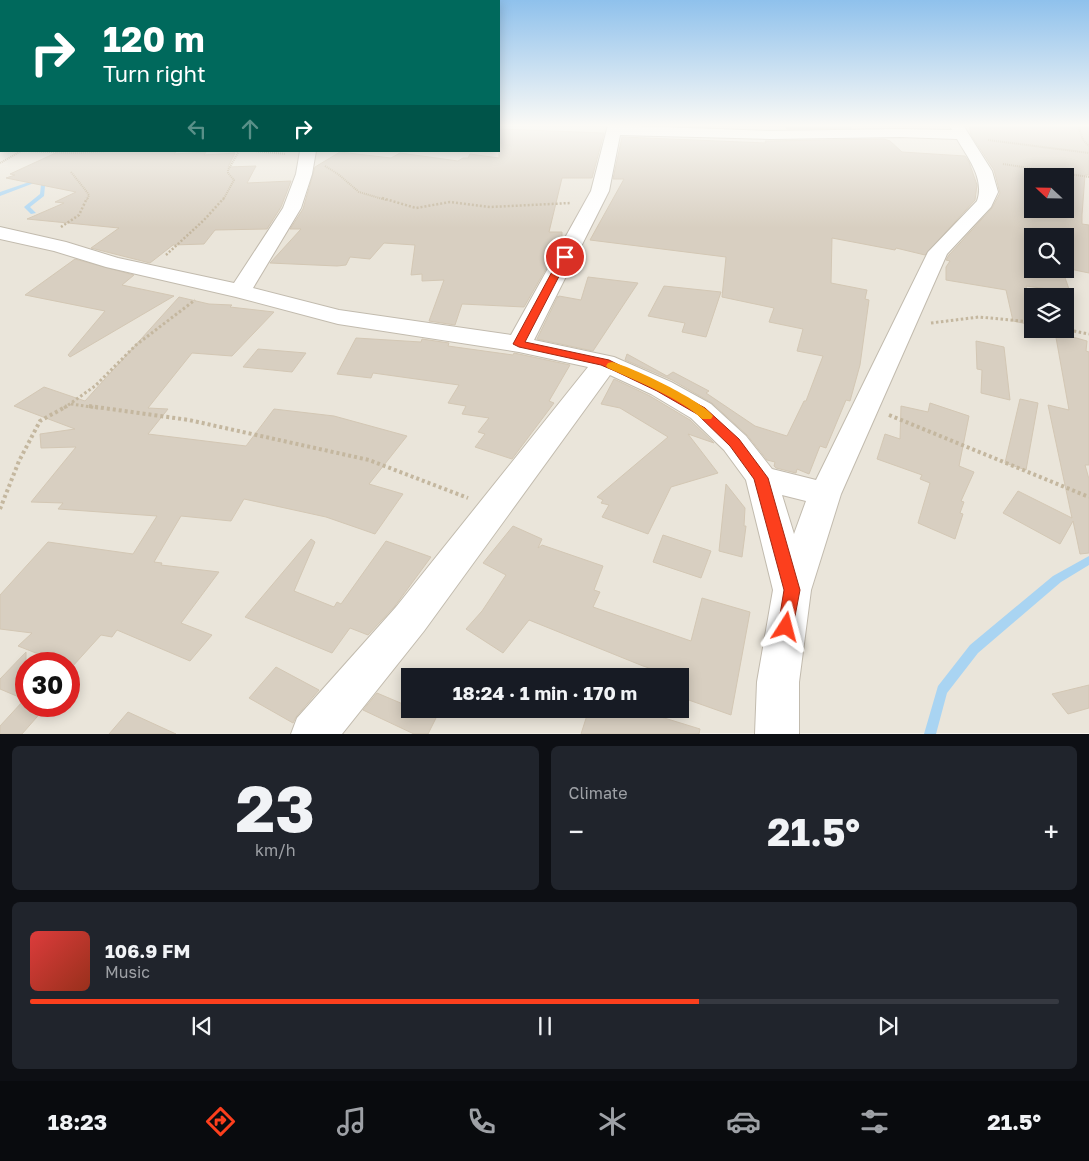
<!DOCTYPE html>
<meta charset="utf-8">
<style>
:root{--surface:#171b24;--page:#20242c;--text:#f1f3f6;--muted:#9ea1a6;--line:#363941;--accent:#fc3f1d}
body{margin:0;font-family:"Golos Text",sans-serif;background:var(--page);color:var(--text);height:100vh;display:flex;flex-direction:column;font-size:19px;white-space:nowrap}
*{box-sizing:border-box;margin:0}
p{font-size:16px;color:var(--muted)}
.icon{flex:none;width:28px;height:28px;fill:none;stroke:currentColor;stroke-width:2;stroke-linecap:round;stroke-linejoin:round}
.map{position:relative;height:734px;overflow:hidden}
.panel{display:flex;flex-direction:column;gap:12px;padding:12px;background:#0d0f14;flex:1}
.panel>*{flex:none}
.top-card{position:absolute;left:0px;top:0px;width:500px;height:152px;box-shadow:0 2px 12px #0003;background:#00695c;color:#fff;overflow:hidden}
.needle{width:32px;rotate:292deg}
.tools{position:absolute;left:1024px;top:168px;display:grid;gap:10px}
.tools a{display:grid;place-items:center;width:50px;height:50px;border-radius:0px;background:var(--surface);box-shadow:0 2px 12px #0003;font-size:25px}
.speed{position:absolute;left:15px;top:652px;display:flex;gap:10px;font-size:25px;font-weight:700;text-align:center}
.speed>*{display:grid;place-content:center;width:65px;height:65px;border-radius:50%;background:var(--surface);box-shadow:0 2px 12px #0003;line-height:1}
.speed .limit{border:8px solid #d22;background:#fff;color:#111}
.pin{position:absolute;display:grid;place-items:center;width:42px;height:42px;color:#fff;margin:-21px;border:2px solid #fff;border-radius:50%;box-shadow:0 1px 5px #0007}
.me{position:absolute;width:55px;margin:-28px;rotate:9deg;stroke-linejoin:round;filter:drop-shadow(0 0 4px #0008)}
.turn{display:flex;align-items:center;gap:18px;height:105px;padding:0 20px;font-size:22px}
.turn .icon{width:65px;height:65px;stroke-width:2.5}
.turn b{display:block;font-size:35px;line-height:42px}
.lanes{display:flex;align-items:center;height:48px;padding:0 20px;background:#0003;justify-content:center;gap:25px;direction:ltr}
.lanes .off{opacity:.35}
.big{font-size:38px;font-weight:700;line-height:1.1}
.panel .widget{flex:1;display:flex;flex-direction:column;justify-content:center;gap:8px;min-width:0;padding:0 18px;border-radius:8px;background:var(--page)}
.panel .dial{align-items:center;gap:0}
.dial b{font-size:65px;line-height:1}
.song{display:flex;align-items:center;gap:15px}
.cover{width:60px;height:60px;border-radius:8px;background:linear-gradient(135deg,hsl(0 70% 55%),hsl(10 70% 35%))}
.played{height:5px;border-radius:2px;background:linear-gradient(90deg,var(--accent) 65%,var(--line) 65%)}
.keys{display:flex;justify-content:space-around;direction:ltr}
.heat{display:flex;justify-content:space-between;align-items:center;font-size:28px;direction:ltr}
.panel .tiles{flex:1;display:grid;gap:12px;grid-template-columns:1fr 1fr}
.widget:last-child{grid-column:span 2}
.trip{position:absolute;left:401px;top:668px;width:288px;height:50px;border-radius:0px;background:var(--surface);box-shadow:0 2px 12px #0003;font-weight:700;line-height:50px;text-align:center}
.menu{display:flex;height:80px;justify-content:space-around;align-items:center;background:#090b0e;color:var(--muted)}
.menu .icon{width:35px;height:35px}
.menu .selected{color:var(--accent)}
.menu b{font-size:22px;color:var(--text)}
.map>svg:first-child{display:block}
.residential{fill:#eae5da;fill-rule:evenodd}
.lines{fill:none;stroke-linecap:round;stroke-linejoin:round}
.stream{fill:#a9d4f2;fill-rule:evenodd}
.building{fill:#d8cfc1;stroke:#d3c7b4;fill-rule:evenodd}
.minor-casing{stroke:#c2bbae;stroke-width:2}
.path-far3{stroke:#c4b79f;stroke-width:2;stroke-dasharray:1 1;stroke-linecap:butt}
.path-far2{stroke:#c4b79f;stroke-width:2.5;stroke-dasharray:2 2;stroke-linecap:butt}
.path-far1{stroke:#c4b79f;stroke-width:3;stroke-dasharray:2.5 2.5;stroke-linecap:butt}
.path{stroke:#c4b79f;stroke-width:4;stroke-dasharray:3 3;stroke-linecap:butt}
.minor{fill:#fff;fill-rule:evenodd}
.route{fill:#fc3f1d;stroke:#a42913}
.slow{fill:#f59e0b}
</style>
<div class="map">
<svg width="1089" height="734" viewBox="0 0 1089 734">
<rect width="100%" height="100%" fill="#f6f3ec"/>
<path class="residential" d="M 0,125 L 1,151 L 499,151 L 499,125 L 1089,125 L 1089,733 L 0,734 ZM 1032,176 L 1065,176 L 1065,209 L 1032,209 ZM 1032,236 L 1065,236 L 1065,269 L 1032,269 ZM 1032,296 L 1065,296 L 1065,329 L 1032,329 ZM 26,664 L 69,664 L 69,706 L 26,706 ZM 410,676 L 680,676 L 680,709 L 410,709 Z"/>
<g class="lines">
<path class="stream" d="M 38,179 L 42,180 L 0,196 L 0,192 Z
M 48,180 L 52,181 L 45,186 L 44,196 L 30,207 L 36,213 L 31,214 L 24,207 L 40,194 L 41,185 Z
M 1089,556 L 1089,565 L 1061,582 L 978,653 L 947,693 L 936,734 L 924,734 L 938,686 L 970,645 L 1053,576 Z"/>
</g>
<path class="building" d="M 785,125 L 849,125 L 852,128 L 787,129 Z
M 969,125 L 1089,125 L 1089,175 L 1085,175 L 1082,215 L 1082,224 L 1089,225 L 1089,273 L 1065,268 L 1065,236 L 1032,236 L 1032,269 L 1062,269 L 1070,292 L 1026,286 L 1032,314 L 1032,325 L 1013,321 L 1006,290 L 946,280 L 946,267 L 950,261 L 946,260 L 949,255 L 992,208 L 1000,193 L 994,170 L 971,135 ZM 1032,176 L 1065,176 L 1065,209 L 1032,209 Z
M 499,129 L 604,133 L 592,178 L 562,178 L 549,232 L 562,232 L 562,240 L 555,251 L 552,251 L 551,260 L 524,307 L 462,304 L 455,325 L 429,321 L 444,280 L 422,281 L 422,274 L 411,275 L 415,245 L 384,243 L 370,259 L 350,257 L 346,265 L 337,266 L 270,263 L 301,229 L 290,229 L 303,209 L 315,167 L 340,152 L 391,158 L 400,153 L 458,161 L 463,158 L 468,158 L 470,154 L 499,158 Z
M 622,137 L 766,143 L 765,141 L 884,139 L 890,141 L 902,152 L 965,156 L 969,162 L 977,185 L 975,200 L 925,255 L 896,248 L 895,250 L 832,238 L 831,283 L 867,290 L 865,299 L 869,300 L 860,365 L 850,401 L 846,400 L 826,448 L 820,446 L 809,474 L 797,469 L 796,473 L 776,468 L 774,466 L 775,462 L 767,460 L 747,435 L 712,403 L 672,380 L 625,360 L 627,354 L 667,376 L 673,372 L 709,391 L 706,393 L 755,426 L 787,436 L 804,401 L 806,401 L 823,356 L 797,351 L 803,329 L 769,322 L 774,308 L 722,297 L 726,257 L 590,240 L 624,179 L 613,179 Z
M 60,151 L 177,151 L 174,154 L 206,152 L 204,155 L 235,153 L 228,167 L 256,166 L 247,183 L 291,181 L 281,207 L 267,229 L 215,230 L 204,244 L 173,245 L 150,263 L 91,248 L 119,228 L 27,219 L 64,203 L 55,202 L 76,192 L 6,178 L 15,175 L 10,174 Z
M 75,259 L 134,275 L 122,285 L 174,296 L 70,357 L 68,355 L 105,311 L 25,295 Z
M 588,277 L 638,283 L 593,351 L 537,339 L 558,296 L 558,298 L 559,296 L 581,300 Z
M 664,286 L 721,292 L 706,337 L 682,332 L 685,323 L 648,316 Z
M 179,297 L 209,304 L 232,305 L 230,307 L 274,312 L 232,356 L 192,353 L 148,408 L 168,409 L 148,434 L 246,446 L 274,409 L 334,416 L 407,436 L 369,484 L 403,494 L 375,534 L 326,517 L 244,499 L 231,521 L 181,516 L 154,562 L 162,563 L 161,565 L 219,572 L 181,623 L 212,635 L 190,661 L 117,630 L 112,637 L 101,635 L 72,667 L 69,664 L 64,664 L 18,646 L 32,633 L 0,629 L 0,595 L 48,542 L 133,554 L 157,516 L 58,509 L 63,503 L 31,502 L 76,447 L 41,448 L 40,434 L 75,429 L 14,406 L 44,387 L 85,401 Z
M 1055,332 L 1087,341 L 1086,351 L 1089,352 L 1089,465 L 1085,465 L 1089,479 L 1089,553 L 1080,554 L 1073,521 L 1060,544 L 1003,513 L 1018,491 L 1072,518 L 1048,405 L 1069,410 Z
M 356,338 L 421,342 L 422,339 L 449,343 L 448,346 L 513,355 L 514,353 L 570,365 L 549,401 L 554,403 L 512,459 L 475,447 L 485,434 L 478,432 L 489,418 L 462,414 L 466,406 L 448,403 L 459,385 L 373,373 L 371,378 L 337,374 Z
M 976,341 L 1004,347 L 1010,400 L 981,393 L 982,370 L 977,369 Z
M 258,349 L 306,353 L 292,372 L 243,367 Z
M 614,379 L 650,396 L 690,420 L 714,443 L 688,434 L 718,473 L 671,487 L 648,534 L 602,517 L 609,505 L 601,503 L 603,500 L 597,497 L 668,437 L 620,408 L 601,404 Z
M 1020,399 L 1038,403 L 1026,470 L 1005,463 Z
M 930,403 L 969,416 L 959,466 L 974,472 L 961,501 L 964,502 L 960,513 L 963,514 L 955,539 L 918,523 L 930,483 L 920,479 L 922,475 L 877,459 L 885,434 L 900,439 L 901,406 L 928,412 Z
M 726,484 L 745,508 L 744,526 L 746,526 L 742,557 L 719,551 Z
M 513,526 L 542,539 L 538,548 L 542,545 L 603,566 L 594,590 L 600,592 L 593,607 L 691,641 L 702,598 L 750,612 L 731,715 L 683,698 L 687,682 L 680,679 L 680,676 L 672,676 L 643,666 L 529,620 L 503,653 L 466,629 L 482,611 L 506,575 L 483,563 Z
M 663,535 L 711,551 L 701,578 L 653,562 Z
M 311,539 L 315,542 L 294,591 L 334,607 L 337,602 L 341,604 L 386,541 L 431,557 L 395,606 L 368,635 L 350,628 L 332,653 L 245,617 Z
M 26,652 L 26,700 L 0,689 L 0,679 Z
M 276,667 L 319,690 L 296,717 L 293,723 L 249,698 Z
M 1089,685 L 1089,708 L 1068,714 L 1052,694 Z
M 377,693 L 410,707 L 410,709 L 436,718 L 428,734 L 414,734 L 363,710 Z
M 23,701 L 26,702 L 26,706 L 36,706 L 44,709 L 22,734 L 0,734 L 0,726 Z
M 589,709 L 635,709 L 700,729 L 699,734 L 581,734 Z
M 128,712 L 176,734 L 109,734 Z"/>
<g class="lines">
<defs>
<path id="minor" d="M 608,125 L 770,131 L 900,129 L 952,130 L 949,125 L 963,125 L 992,171 L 998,192 L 991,207 L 947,254 L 841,494 L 811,590 L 799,682 L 799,734 L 755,734 L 757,682 L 773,590 L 746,480 L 724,450 L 691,418 L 651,394 L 610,375 L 424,631 L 342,734 L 291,734 L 297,718 L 396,607 L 588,367 L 519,352 L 338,324 L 236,297 L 106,267 L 54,251 L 0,239 L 0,227 L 66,242 L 118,258 L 234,283 L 283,208 L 296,174 L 300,151 L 316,151 L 312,174 L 301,208 L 253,288 L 339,310 L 511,335 L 591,191 ZM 620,135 L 770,139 L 900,137 L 957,139 C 968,158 985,179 977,201 L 928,252 L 816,480 L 772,469 L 746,436 L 711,404 L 671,382 L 614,357 L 534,340 L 609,191 ZM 782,495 L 806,501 L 794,534 Z"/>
</defs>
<use href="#minor" class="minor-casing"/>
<path class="path-far3" d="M 1078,125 L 1083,140 L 1089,146
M 988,140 L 1089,153
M 27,151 L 74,153 L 112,151
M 254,151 L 286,154
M 0,163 L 21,151
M 1003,164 L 1089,177
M 325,166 L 338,174 L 359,192 L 386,200
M 71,172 L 87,192 L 89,195 L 87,200
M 223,200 L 234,180 L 228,173 L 228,170 L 239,151"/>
<path class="path-far2" d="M 382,198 L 416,208 L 450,202 L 490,207 L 571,203
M 61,227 L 79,215 L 87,198
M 166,255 L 204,220 L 224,198"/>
<path class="path-far1" d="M 931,323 L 979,317 L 1032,322
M 1064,329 L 1089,334
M 71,404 L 98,408
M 64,408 L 95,386 L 136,345 L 195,300"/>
<path class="path" d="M 89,406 L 189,420 L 369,460 L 468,498
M 889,415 L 1089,497
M 0,509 L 19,461 L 40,421 L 67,406"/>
<use href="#minor" class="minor"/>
</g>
<linearGradient id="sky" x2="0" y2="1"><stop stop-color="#8fc1ec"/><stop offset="0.55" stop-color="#fbfaf6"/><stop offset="1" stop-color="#fbfaf6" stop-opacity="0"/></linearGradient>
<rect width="1089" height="228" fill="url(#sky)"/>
<path class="route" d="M 565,254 L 569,257 L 525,342 L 609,360 L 623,367 L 665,386 L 705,408 L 739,439 L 768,478 L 800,590 L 792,632 L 786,634 L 780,632 L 778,627 L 784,590 L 754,479 L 730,446 L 697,414 L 657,391 L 615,371 L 601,365 L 519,347 L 513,344 L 560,257 Z"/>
<path class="slow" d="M 612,362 C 632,367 703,401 713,416 L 711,419 L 702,419 C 680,398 636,381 608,368 L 606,366 L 608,363 Z"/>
</svg>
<div class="tools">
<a><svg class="needle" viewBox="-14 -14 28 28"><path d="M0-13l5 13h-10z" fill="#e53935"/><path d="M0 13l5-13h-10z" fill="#9ea1a6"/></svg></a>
<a><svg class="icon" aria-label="search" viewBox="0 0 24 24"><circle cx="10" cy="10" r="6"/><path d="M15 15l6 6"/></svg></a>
<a><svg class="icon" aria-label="layers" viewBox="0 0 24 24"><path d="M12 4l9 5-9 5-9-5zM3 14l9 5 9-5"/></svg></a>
</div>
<div class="speed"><div class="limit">30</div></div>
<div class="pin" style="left:565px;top:257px;background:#d93025"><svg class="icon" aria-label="arrive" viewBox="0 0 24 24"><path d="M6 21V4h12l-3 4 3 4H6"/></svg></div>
<svg class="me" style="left:786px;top:627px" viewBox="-20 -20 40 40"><path d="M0-17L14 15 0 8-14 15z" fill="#fc3f1d" stroke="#fff" stroke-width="4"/></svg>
<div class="trip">18:24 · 1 min · 170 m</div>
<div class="top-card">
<div class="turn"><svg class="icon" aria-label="right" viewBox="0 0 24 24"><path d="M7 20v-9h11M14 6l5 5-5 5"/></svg><div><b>120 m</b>Turn right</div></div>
<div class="lanes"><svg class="icon off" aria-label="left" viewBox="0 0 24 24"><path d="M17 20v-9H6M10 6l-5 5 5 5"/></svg><svg class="icon off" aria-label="ahead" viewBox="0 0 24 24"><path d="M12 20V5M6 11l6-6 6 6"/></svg><svg class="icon" aria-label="right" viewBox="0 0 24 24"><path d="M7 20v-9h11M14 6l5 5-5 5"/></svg></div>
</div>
</div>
<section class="panel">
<div class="tiles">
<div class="widget dial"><b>23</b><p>km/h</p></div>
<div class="widget"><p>Climate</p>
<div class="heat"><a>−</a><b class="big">21.5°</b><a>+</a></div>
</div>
<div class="widget">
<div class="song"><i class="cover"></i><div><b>106.9 FM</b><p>Music</p></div></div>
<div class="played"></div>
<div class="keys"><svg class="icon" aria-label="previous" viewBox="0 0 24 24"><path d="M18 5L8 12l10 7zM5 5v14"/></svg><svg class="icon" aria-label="pause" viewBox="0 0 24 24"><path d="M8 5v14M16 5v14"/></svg><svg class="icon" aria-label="next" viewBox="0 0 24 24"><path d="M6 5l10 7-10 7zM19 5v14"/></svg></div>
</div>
</div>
</section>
<nav class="menu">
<b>18:23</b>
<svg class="icon selected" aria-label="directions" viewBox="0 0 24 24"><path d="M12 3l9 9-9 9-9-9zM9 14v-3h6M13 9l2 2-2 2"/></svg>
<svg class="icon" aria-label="music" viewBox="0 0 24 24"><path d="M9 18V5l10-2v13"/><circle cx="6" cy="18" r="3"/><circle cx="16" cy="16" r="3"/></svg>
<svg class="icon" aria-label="phone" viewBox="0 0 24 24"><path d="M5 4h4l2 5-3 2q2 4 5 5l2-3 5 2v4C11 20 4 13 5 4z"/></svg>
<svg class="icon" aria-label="climate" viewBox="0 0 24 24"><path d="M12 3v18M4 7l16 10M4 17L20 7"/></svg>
<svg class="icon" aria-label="car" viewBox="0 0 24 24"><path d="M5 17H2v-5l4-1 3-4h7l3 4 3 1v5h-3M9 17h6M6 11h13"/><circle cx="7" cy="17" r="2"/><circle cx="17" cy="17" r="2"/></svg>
<svg class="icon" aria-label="filters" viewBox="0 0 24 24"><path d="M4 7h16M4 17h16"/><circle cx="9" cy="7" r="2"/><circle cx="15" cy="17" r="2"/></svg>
<b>21.5°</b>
</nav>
